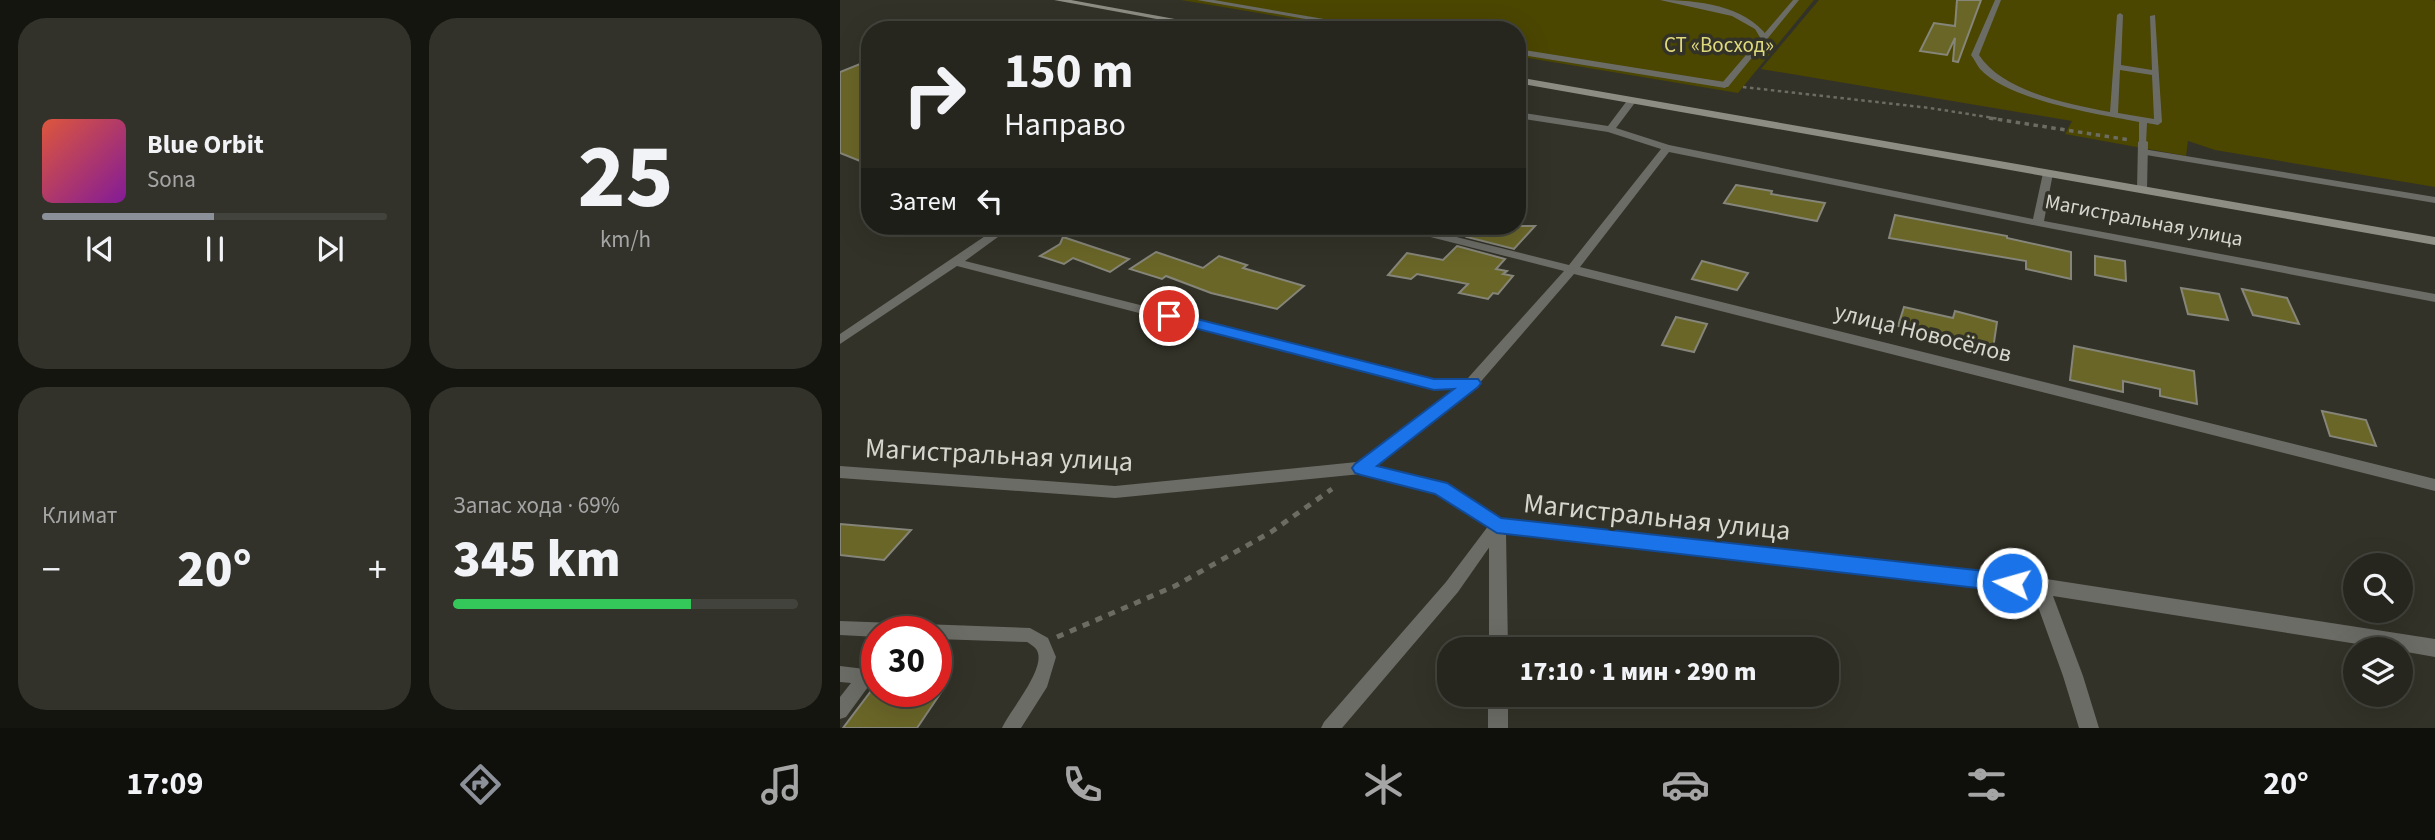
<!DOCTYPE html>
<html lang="ru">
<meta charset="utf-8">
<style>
:root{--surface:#26261e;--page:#32322b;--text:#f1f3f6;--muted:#a4a5a4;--line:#42433c;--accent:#8c9099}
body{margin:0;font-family:"Source Sans 3",sans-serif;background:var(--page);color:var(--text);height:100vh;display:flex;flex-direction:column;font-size:26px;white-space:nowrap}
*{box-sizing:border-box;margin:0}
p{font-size:23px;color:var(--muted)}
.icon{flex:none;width:38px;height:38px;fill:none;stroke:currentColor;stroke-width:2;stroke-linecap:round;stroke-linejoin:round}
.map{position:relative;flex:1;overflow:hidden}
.side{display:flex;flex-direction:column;gap:18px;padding:18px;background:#151510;width:840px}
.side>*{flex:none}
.hud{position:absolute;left:21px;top:21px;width:665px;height:214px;border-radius:28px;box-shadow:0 7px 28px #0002,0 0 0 2px var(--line);background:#26261e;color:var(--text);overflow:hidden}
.tools{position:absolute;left:1503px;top:553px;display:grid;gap:14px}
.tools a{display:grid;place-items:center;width:70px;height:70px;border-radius:50%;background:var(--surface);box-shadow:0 7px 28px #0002,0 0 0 2px var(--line);font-size:35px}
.speed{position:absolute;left:21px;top:616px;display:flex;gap:14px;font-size:35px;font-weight:700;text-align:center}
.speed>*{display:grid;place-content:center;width:91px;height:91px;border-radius:50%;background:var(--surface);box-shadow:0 7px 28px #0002,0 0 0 2px var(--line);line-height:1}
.speed .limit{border:10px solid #d22;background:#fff;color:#111}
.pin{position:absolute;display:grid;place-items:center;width:60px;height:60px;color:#fff;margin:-30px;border:4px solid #fff;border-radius:50%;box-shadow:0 2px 7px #0007}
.me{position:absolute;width:77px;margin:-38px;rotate:276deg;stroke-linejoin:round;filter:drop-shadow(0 0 5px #0008)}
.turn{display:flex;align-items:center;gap:24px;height:147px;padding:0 28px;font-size:32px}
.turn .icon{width:91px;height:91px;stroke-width:2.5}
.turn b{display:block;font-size:49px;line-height:60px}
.then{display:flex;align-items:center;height:66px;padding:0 28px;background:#0003;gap:14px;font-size:26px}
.big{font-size:52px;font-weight:800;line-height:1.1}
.side .tile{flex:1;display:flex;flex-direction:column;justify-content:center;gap:10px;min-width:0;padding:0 24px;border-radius:28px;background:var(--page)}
.side .dial{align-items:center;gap:0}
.dial b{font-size:91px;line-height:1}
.song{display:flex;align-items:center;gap:21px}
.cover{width:84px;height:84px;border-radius:10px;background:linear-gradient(135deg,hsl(10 70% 55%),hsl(290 70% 35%))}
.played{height:7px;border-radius:4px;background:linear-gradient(90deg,var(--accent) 50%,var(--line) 50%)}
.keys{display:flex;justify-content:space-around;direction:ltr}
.heat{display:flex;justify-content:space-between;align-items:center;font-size:38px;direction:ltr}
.charge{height:10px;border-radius:5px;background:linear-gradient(90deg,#34c759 69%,var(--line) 0)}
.side .tiles{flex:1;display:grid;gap:18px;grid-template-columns:repeat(2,1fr)}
.trip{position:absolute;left:597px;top:637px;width:402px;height:70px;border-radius:28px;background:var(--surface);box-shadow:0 7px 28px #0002,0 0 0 2px var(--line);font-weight:800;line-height:70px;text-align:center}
.dock{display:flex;height:112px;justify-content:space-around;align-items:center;background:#0f0f0c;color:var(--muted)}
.dock .icon{width:49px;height:49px}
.dock .current{color:var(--accent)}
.dock b{font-size:32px;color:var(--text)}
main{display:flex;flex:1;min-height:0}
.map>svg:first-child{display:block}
.green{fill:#4b4600}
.building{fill:#6a6628;stroke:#858579;stroke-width:2}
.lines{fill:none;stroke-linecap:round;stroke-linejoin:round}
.path-far2{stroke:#6d6c63;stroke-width:2.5;stroke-dasharray:3.5 3.5;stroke-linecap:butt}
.path-far1{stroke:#6d6c63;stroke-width:3.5;stroke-dasharray:4.5 4.5;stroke-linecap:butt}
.path{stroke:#6d6c63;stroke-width:5;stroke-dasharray:7 7;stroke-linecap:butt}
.lane{fill:#6c6c67;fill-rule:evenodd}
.street{fill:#6c6c67;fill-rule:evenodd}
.secondary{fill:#8d8d84;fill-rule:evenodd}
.route{fill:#1a73e8;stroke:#114b97;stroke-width:2}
.labels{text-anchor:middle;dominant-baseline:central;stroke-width:7;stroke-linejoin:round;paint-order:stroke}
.far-park-label{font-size:21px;fill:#dfd97e;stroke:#333228}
.far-street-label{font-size:21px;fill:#d6d6cf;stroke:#333228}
.street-label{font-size:24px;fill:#d6d6cf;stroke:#333228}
.near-street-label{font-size:28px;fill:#d6d6cf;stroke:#333228}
</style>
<main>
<section class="side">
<div class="tiles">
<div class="tile">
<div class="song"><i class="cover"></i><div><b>Blue Orbit</b><p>Sona</p></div></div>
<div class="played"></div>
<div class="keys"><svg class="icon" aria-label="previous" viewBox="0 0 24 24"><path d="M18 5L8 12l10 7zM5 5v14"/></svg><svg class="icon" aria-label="pause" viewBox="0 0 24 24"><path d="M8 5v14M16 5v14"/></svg><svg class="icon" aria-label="next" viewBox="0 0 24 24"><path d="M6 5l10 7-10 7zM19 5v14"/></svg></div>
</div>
<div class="tile dial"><b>25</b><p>km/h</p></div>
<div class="tile"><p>Климат</p>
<div class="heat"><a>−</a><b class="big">20°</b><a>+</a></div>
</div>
<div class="tile"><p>Запас хода · 69%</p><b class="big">345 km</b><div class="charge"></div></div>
</div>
</section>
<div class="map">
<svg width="1595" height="728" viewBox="0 0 1595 728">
<rect width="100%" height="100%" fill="#333228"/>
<path class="green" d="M 341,0 L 974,0 L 898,93 L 677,56 L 677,30 L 519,30 Z
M 979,0 L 1593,0 L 1595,1 L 1595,187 L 1375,150 L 1348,141 L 1346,156 L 1225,134 L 1232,121 L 921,69 Z"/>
<path class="building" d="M 1117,0 L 1141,0 L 1118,62 L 1113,61 L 1115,38 L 1107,55 L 1080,51 L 1094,23 L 1115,26 Z
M 30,60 L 30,165 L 0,153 L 0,72 Z
M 896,185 L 932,191 L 931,194 L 985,203 L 977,221 L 884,203 Z
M 1055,215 L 1167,236 L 1167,238 L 1231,252 L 1231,279 L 1186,269 L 1186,261 L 1049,238 Z
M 640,226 L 695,226 L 674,249 L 627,237 Z
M 223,237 L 289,259 L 270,272 L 233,258 L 224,264 L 200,256 L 220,244 Z
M 617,246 L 665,259 L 656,269 L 667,271 L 663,274 L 673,276 L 658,294 L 653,293 L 648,299 L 619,293 L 628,284 L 577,274 L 571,279 L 548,275 L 567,253 L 603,260 Z
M 316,252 L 363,268 L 379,256 L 407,265 L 403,268 L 464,286 L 437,309 L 371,293 L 326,276 L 322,279 L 290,269 Z
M 1255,256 L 1285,261 L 1286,281 L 1255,275 Z
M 862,261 L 908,273 L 897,290 L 852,279 Z
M 1341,288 L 1379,294 L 1388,320 L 1348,314 Z
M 1402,289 L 1447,298 L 1459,324 L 1413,315 Z
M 1064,307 L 1113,318 L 1115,311 L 1157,322 L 1153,349 L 1110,336 L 1058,326 Z
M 836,317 L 867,324 L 854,352 L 822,345 Z
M 1234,346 L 1354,371 L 1357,404 L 1320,396 L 1320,389 L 1283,381 L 1283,392 L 1230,380 Z
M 1482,411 L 1526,420 L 1536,446 L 1490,436 Z
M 0,524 L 71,530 L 44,560 L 0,555 Z
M 31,691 L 102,691 L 77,728 L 3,728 Z"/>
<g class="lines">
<path class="path-far2" d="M 903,87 L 1090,108 L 1160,119"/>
<path class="path-far1" d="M 1149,118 L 1290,140"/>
<path class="path" d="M 217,637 L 335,586 L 431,532 L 492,489"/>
<path class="lane" d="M 953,0 L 959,0 L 888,87 L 882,87 L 882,83 Z
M 1155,0 L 1161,0 L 1139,55 C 1163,92 1229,104 1270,112 L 1277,15 L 1280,13 L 1283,15 L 1281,65 L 1312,70 L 1310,16 L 1315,15 L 1322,122 L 1318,125 L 1307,123 L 1306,144 L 1299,142 L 1299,122 C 1257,114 1170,101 1140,69 C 1137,65 1134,59 1131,55 ZM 1280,70 L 1312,75 L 1314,119 L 1278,113 Z
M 344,21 L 349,22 L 343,30 L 336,30 Z
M 1303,149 L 1595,197 L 1595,203 L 1300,154 L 1300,150 Z
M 657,519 L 662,521 L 664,525 L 662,529 L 618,592 L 502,728 L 481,728 L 484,722 L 606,582 L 652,521 Z
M 0,621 L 190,628 L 208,638 L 216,657 L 207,687 L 181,728 L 162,728 C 169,711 209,666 196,649 C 195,647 189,643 187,642 L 96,639 L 96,632 L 37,632 L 37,637 L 0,635 Z
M 0,666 L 33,670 L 36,676 L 6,717 L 0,719 L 0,697 L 11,683 L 0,682 Z"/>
<path class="street" d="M 357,0 L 374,0 L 548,30 L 528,30 Z
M 820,0 C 857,0 905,5 928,37 L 921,39 L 915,29 L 892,16 Z
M 677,49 L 885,82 L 889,85 L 885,88 L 677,54 Z
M 789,98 L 797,100 L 776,128 L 829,145 L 1193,219 L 1203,173 L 1208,170 L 1213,173 L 1204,221 L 1595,294 L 1595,302 L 1198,226 L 829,152 L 740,267 L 1595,479 L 1595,491 L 734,274 L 637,386 L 535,466 L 606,484 L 661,519 L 1200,578 L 1595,639 L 1595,657 L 1561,651 L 1561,649 L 1549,649 L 1213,596 L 1243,676 L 1259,728 L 1239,728 L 1223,676 L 1193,593 L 666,533 L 668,649 L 649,649 L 649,528 L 595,493 L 521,474 L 275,498 L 0,478 L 0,466 L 275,486 L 517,462 L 615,388 L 594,389 L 117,266 L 0,344 L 0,334 L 160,226 L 173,226 L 125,261 L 594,379 L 628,378 L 724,271 L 555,228 L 553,226 L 572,226 L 729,265 L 821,149 L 768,132 L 677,118 L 677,112 L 768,126 Z
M 1303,139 L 1308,142 L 1307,190 L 1302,193 L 1297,190 L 1298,142 Z
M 648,695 L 668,695 L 668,728 L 648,728 Z"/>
<path class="secondary" d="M 214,0 L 231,0 L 395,30 L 376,30 Z
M 677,77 L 1595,237 L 1595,245 L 677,83 Z"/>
</g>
<path class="route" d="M 329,312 L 594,379 L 638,379 L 641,383 L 638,387 L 537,466 L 607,483 L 661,518 L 1172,574 L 1180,577 L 1183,583 L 1180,589 L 1172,592 L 657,533 L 595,494 L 521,475 L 515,473 L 512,468 L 515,464 L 614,389 L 594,390 L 323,320 L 321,316 Z"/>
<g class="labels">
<g class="far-park-label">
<text x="879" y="45">СТ «Восход»</text>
</g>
<g class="far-street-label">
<text transform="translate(1304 220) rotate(11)">Магистральная улица</text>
</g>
<g class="street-label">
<text transform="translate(1083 333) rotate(14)">улица Новосёлов</text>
</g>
<g class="near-street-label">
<text transform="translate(159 455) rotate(3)">Магистральная улица</text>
<text transform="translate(817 517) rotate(6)">Магистральная улица</text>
</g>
</g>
</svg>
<div class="tools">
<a><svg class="icon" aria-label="search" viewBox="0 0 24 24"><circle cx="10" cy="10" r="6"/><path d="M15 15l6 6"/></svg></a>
<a><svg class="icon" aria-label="layers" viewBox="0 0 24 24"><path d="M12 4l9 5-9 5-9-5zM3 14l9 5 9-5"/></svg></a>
</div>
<div class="speed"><div class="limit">30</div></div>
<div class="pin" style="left:329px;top:316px;background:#d93025"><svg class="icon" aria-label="arrive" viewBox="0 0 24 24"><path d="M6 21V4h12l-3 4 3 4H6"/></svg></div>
<svg class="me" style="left:1172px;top:583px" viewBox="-20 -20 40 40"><circle r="17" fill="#1a73e8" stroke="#fff" stroke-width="3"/><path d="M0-11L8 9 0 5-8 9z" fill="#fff"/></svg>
<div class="trip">17:10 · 1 мин · 290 m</div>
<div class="hud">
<div class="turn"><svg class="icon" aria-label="right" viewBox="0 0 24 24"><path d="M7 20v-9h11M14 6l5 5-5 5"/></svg><div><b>150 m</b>Направо</div></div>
<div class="then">Затем<svg class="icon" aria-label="left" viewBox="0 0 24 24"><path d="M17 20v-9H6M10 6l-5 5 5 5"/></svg></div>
</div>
</div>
</main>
<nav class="dock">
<b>17:09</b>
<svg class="icon current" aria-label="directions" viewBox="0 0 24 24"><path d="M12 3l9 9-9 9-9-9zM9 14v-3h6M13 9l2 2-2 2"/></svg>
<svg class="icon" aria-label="music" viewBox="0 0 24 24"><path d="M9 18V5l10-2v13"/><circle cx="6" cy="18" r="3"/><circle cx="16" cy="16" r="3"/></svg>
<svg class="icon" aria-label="phone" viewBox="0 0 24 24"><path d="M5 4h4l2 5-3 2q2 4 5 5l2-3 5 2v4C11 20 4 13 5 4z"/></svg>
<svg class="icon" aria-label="climate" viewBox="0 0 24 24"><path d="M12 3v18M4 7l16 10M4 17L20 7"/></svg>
<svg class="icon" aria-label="car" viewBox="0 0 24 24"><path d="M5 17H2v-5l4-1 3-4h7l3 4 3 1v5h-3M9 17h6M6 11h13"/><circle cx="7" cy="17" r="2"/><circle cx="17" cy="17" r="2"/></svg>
<svg class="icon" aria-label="filters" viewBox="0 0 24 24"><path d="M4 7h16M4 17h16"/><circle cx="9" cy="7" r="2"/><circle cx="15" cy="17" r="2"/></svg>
<b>20°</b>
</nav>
